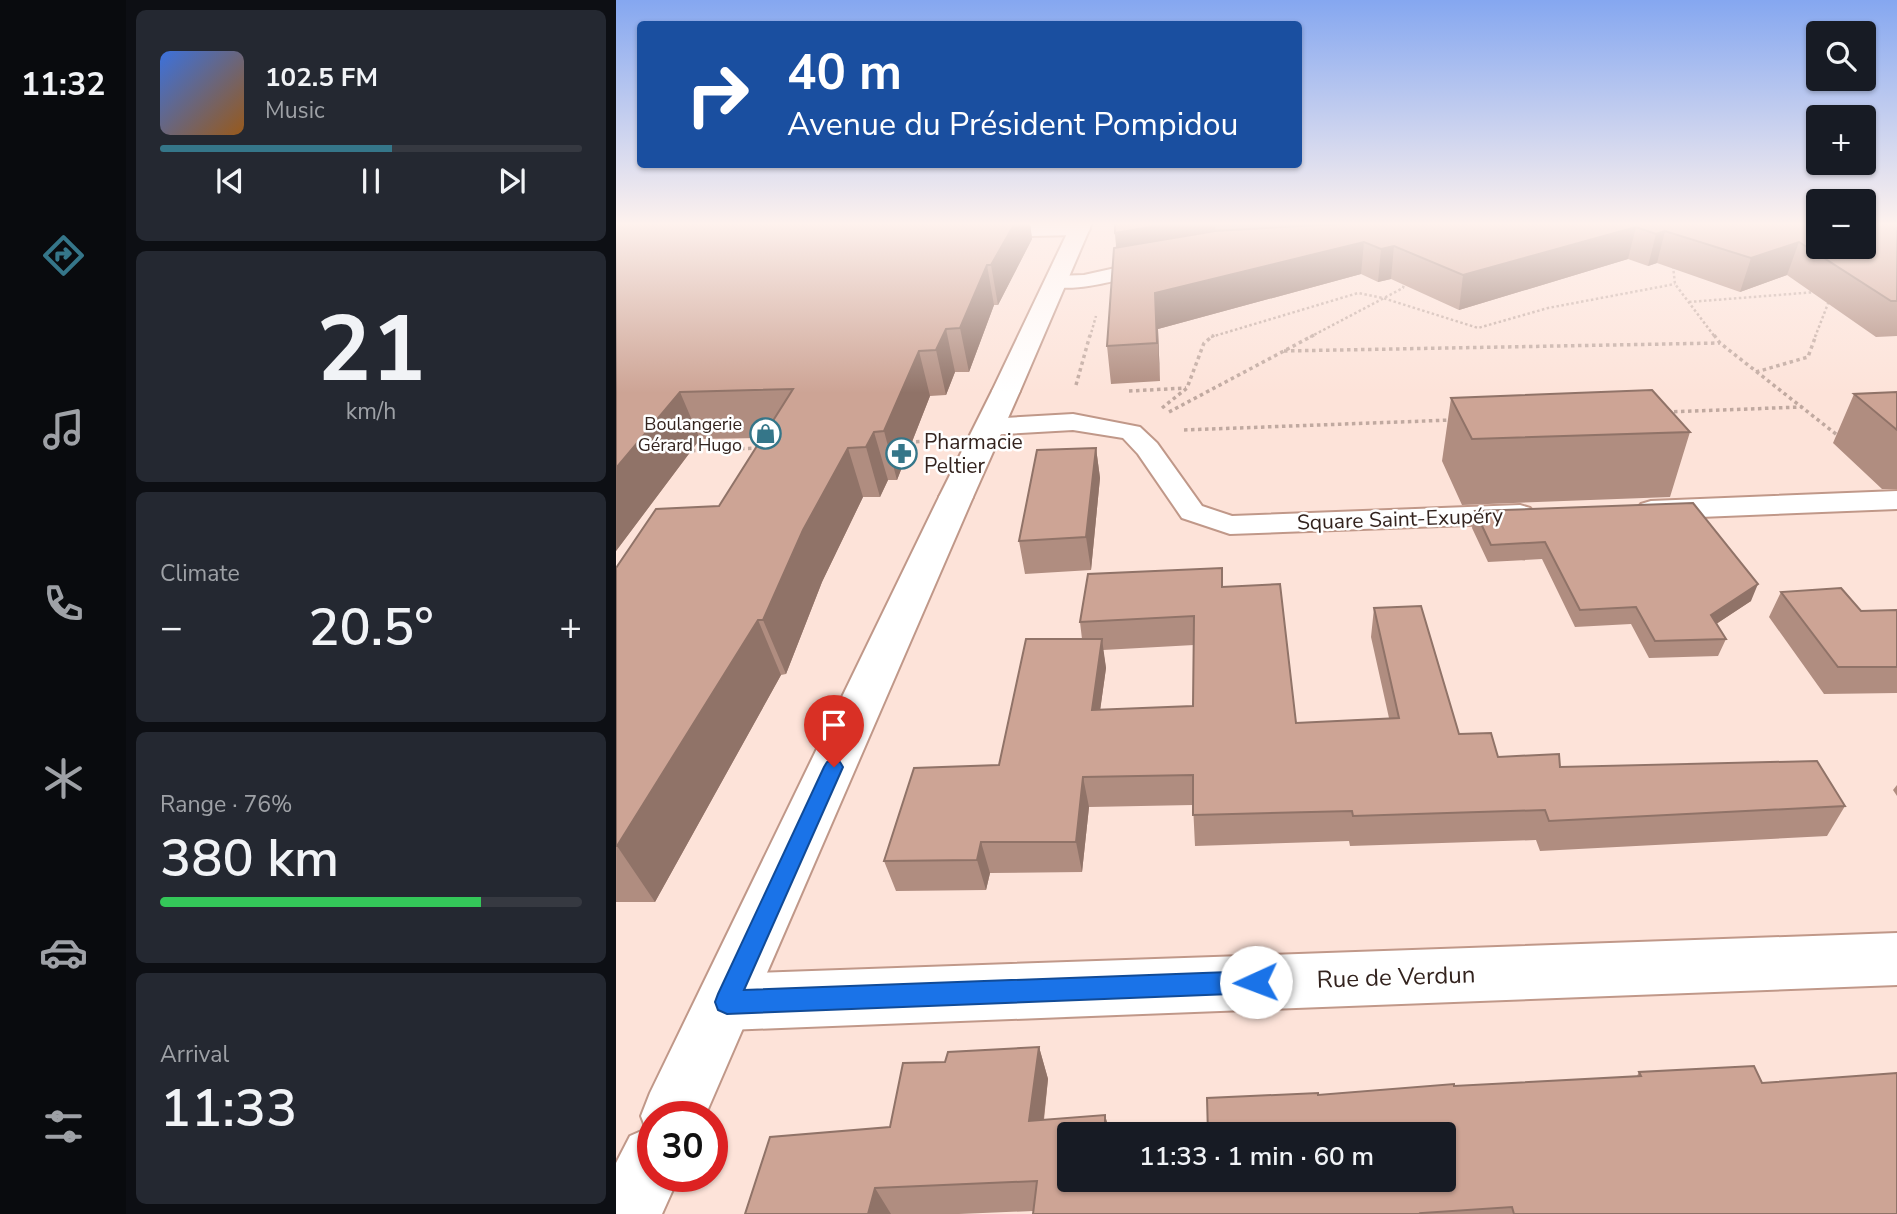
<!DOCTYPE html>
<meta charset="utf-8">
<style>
:root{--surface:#171b24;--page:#242831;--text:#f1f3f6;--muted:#9ea1a6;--line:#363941;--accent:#357689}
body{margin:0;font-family:"Nunito Sans",sans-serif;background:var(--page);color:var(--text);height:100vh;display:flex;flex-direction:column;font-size:26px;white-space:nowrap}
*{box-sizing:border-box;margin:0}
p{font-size:23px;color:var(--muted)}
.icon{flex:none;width:38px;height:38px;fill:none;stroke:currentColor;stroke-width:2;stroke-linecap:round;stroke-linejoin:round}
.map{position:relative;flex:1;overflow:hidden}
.drawer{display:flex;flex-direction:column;gap:10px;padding:10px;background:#0d0f14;width:490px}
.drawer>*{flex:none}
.guide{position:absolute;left:21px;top:21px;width:665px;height:147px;border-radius:7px;box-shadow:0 2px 5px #0004;background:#1a4fa0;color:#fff;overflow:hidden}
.controls{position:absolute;left:1190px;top:21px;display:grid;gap:14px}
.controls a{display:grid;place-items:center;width:70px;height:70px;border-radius:7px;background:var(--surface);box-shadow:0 2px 5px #0004;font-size:35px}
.speed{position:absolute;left:21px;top:1101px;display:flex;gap:14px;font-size:35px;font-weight:700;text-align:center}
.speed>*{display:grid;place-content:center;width:91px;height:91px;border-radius:50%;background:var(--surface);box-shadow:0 2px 5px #0004;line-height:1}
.speed .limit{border:10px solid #d22;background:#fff;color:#111}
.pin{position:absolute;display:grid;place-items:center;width:60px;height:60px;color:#fff;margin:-72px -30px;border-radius:50% 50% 50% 0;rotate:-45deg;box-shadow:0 0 7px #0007}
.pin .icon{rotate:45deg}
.me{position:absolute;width:77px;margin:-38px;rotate:268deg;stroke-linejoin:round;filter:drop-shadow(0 0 5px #0008)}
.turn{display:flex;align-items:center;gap:24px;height:147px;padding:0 35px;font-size:32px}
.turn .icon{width:91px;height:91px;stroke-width:2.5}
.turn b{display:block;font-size:49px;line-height:60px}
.big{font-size:52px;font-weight:600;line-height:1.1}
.drawer .card{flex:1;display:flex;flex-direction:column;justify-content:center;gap:10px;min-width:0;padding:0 24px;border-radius:10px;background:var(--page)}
.drawer .dial{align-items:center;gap:0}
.dial b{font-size:91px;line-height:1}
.song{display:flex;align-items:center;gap:21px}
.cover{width:84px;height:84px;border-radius:10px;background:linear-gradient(135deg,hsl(220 70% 55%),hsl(30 70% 35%))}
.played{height:7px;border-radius:4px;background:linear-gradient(90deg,var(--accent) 55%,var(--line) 55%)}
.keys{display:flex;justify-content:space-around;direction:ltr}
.heat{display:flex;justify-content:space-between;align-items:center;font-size:38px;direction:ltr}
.charge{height:10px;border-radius:5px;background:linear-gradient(90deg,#34c759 76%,var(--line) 0)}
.trip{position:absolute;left:441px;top:1122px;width:399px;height:70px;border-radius:7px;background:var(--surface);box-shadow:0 2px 5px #0004;font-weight:600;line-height:70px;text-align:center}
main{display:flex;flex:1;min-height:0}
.tabs{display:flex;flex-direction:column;width:126px;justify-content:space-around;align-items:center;background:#090b0e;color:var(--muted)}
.tabs .icon{width:49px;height:49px}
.tabs .active{color:var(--accent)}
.tabs b{font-size:32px;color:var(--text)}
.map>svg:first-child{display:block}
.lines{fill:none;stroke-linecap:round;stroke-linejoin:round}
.service-casing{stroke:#c09889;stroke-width:4}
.minor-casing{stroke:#c09889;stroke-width:4}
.tertiary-casing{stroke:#c09889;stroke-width:4}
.path-far1{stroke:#c0a9a0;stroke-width:2.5;stroke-dasharray:2.5 2.5;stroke-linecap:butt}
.path{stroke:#c0a9a0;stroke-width:3.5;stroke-dasharray:3.5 3.5;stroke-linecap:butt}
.service{fill:#fff;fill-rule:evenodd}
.minor{fill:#fff;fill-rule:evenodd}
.tertiary{fill:#fff;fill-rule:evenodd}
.wall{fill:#b08d80;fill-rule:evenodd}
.shaded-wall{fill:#907368}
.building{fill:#cda495;stroke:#907368;stroke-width:2}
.route{fill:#1a73e8;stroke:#114b97;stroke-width:2}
.labels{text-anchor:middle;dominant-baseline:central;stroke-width:5;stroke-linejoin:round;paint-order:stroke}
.far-poi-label{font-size:18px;fill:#33231e;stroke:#fff;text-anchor:end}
.poi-label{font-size:21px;fill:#33231e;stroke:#fff;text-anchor:start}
.street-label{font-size:21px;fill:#33231e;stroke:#fff}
.near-street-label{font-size:24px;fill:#33231e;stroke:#fff}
</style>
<main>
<nav class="tabs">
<b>11:32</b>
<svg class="icon active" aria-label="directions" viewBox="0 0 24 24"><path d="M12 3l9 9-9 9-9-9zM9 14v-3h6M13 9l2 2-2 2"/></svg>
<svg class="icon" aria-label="music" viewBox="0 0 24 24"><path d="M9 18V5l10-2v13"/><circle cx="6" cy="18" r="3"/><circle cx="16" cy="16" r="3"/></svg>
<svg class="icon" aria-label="phone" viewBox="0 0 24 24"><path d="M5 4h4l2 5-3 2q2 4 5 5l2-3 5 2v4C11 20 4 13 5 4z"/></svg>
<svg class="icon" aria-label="climate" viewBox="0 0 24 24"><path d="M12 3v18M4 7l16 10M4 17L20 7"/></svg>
<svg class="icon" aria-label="car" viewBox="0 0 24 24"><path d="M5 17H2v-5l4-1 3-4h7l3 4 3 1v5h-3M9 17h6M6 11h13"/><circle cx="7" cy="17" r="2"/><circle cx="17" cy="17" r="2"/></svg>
<svg class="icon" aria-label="filters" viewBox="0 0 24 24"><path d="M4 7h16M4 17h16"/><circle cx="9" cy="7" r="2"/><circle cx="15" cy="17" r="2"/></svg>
</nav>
<section class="drawer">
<div class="card">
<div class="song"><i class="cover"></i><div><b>102.5 FM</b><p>Music</p></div></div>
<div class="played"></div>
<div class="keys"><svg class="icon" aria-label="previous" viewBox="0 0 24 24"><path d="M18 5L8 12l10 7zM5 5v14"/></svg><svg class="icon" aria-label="pause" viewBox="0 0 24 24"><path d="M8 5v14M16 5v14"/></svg><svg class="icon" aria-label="next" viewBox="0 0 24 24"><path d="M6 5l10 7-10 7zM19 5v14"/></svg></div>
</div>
<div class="card dial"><b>21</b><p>km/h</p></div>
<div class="card"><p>Climate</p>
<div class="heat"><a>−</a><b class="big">20.5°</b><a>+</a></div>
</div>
<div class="card"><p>Range · 76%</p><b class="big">380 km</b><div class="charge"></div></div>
<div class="card"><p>Arrival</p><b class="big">11:33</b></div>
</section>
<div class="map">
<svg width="1281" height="1214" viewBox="0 0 1281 1214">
<rect width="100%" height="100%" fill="#fde3d9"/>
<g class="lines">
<defs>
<path id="service" d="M 540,259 L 547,261 L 549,265 L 547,269 C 525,274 444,299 430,282 L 440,276 L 468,275 Z
M 457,414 L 524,427 L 541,443 L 586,506 L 616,516 L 904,505 L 914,508 L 919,514 L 914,520 L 904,523 L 614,534 L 566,518 L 522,454 L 507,438 L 457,430 L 372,435 L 363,432 L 359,427 L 363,422 L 372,419 Z
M 1281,491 L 1281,509 L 1035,519 L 1025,516 L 1020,510 L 1025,504 L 1035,501 Z"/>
<path id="minor" d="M 465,223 L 474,229 L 471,233 L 464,235 L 363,237 L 356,235 L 353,231 L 356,227 L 363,225 Z
M 390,383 L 400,385 L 404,391 L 357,497 L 352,504 L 340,507 L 328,504 L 323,497 L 376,391 L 380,385 Z
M 1281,933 L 1281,985 L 111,1030 L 90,1021 L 82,1002 L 90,983 L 111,974 Z"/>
<path id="tertiary" d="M 456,223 L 476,223 L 404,391 L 400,397 L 390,399 L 380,397 L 376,391 Z
M 340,487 L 352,490 L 357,497 L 89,1116 L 37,1116 L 37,1176 L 63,1176 L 46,1214 L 0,1214 L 0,1163 L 14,1136 L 30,1129 L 25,1116 L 34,1093 L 323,497 L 328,490 Z"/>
</defs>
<use href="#service" class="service-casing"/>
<use href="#minor" class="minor-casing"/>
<use href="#tertiary" class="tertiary-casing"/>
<path class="path-far1" d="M 1057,266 L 1059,284 L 1099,337
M 1073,302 L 1200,292
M 474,337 L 480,316
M 595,337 L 742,293 L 767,298 L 862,328 L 932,308 L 1059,284
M 694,337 L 787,288 L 789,279
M 1199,337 L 1213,301"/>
<path class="path" d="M 1098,335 L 1104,343 L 1225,438
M 668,351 L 1104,343
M 1140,372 L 1192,357 L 1200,335
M 460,385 L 474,335
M 513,391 L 570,388
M 546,408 L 571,388 L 588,343 L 598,335
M 553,412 L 698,335
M 1051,412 L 1186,407
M 568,430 L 836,420
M 293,442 L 316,441
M 69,451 L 144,448"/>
<use href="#service" class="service"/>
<use href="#minor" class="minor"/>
<use href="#tertiary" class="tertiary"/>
</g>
<path class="wall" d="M 0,223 L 414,223 L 416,239 L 382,305 L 378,305 L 353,372 L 339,372 L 330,395 L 314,396 L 281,480 L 272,480 L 264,497 L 247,497 L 206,582 L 170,674 L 165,675 L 39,902 L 0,902 L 0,568 L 103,506 L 146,438 L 84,439 L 0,551 Z
M 499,223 L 1281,223 L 1281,336 L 1260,337 L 1171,275 L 1124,292 L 1041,263 L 1032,266 L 1012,259 L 843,310 L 775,279 L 762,282 L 745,274 L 542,329 L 544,381 L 495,384 L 491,346 L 500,248 Z
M 1281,392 L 1281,489 L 1266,489 L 1217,443 L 1238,394 Z
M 835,398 L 1074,432 L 1054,497 L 846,505 L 826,461 Z
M 480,448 L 484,478 L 475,570 L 409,574 L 403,541 Z
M 859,511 L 1135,601 L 1100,624 L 1110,639 L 1102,656 L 1033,658 L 1015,624 L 959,627 L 926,559 L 872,562 L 856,528 Z
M 607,587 L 680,723 L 773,718 L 755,637 L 758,608 L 843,734 L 882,757 L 944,767 L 1229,806 L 1211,836 L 924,851 L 920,840 L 734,846 L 733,841 L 579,846 L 577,805 L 473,807 L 466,872 L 374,873 L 370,890 L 280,891 L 268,861 L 383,765 L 466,639 L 464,622 ZM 578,645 L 577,706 L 484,710 L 490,668 L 487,650 Z
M 1165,592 L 1245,611 L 1281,610 L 1281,693 L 1208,694 L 1153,617 Z
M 1281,785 L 1281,796 L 1277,790 Z
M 423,1047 L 432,1079 L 428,1120 L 489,1115 L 494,1134 L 453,1134 L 453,1180 L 495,1180 L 495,1187 L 593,1182 L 702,1095 L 1021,1076 L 1023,1072 L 1146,1083 L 1281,1214 L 417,1214 L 417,1211 L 343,1214 L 129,1214 L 274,1127 L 329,1062 Z"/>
<path class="shaded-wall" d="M 399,223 L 414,223 L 416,239 L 382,305 L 375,265 Z
M 557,223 L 599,223 L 600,247 L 502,265 L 499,233 Z
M 1020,227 L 1012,259 L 843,310 L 847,275 Z
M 1049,231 L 1041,263 L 1032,266 L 1040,234 Z
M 748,242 L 745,274 L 542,329 L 544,381 L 539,293 Z
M 1183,242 L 1171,275 L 1124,292 L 1135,258 Z
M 778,246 L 775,279 L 762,282 L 765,249 Z
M 371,265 L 378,305 L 353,372 L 344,328 Z
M 330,329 L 339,372 L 330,395 L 320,350 Z
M 303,351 L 314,396 L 281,480 L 268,431 Z
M 64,392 L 84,439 L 0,551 L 0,468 Z
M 258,432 L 272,480 L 264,497 L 250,447 Z
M 232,448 L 247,497 L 206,582 L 170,674 L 147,620 L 187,530 Z
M 480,448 L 484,478 L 475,570 L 470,537 Z
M 1142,584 L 1135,601 L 1088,632 L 1095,615 Z
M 142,620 L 165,675 L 39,902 L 1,846 Z
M 486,639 L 490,668 L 480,740 L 476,710 Z
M 467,777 L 473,807 L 466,872 L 460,842 Z
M 365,842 L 374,873 L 370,890 L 361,860 Z
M 423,1047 L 432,1079 L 424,1152 L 413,1121 Z
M 489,1115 L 494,1134 L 489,1134 Z
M 487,1180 L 495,1180 L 494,1214 L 486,1187 Z
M 259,1188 L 275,1214 L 252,1214 Z"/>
<path class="building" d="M 0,223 L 399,223 L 375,265 L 371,265 L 344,328 L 330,329 L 320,350 L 303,351 L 268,431 L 258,432 L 250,447 L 232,448 L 187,530 L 147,620 L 142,620 L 1,846 L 0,846 L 0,568 L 40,509 L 103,506 L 177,389 L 64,392 L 0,468 Z
M 499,223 L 557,223 L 499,233 Z
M 739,223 L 1202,223 L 1202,247 L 1248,247 L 1248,223 L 1281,223 L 1281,301 L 1275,301 L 1183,242 L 1135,258 L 1049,231 L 1040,234 L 1020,227 L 847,275 L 778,246 L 765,249 L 748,242 L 539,293 L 541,343 L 491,346 L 498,248 L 599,231 Z
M 1036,390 L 1074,432 L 856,439 L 835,398 Z
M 1281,392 L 1281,430 L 1238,394 Z
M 480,448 L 470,537 L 403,541 L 421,450 Z
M 1077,503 L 1142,584 L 1095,615 L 1110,639 L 1039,641 L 1020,607 L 964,610 L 929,542 L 875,545 L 859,511 Z
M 606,568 L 606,587 L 664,584 L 680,723 L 783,718 L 758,608 L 805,606 L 843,734 L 875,733 L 882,757 L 943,754 L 944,767 L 1201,761 L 1229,806 L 933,821 L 929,810 L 737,816 L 736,811 L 577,815 L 577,775 L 467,777 L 460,842 L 365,842 L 361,860 L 268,861 L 298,768 L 383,765 L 410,639 L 486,639 L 476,710 L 577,706 L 578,616 L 464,622 L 472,574 Z
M 1225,588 L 1245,611 L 1281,610 L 1281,667 L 1222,667 L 1165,592 Z
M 423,1047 L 413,1121 L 489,1115 L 489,1134 L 453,1134 L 453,1180 L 487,1180 L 486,1187 L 593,1182 L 593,1180 L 828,1180 L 828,1134 L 592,1134 L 591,1098 L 702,1093 L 702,1095 L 838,1084 L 838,1086 L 1025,1076 L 1023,1072 L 1138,1066 L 1146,1083 L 1281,1073 L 1281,1214 L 898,1214 L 896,1207 L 805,1213 L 806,1214 L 417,1214 L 421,1181 L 259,1188 L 252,1214 L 129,1214 L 154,1137 L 274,1127 L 287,1063 L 329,1062 L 332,1052 Z"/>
<linearGradient id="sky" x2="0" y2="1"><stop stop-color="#85a7f0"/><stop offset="0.57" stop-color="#fef2ee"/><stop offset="1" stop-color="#fef2ee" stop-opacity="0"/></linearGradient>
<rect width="1281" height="393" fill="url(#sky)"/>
<path class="route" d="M 218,760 L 224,762 L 227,767 L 128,990 L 640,971 L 648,974 L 652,982 L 648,990 L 640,993 L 111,1014 L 102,1010 L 99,1002 L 102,994 L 208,767 L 211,762 Z"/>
<defs>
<symbol id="shop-ring" viewBox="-11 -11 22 22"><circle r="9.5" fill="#fff" stroke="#357689" stroke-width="1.5"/><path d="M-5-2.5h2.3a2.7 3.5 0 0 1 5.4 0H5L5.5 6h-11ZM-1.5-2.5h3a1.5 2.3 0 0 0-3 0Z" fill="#357689"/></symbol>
<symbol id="pharmacy-ring" viewBox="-11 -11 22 22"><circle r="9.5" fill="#fff" stroke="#357689" stroke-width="1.5"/><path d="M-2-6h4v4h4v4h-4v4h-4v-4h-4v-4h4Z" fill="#357689"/></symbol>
</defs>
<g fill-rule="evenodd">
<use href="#shop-ring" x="132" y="416" width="35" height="35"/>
<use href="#pharmacy-ring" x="268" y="436" width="35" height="35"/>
</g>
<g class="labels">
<g class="far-poi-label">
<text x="126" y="424">Boulangerie<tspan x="126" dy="21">Gérard Hugo</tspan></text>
</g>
<g class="poi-label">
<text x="308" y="442">Pharmacie<tspan x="308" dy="24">Peltier</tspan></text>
</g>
<g class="street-label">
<text transform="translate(784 519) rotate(-2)">Square Saint-Exupéry</text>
</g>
<g class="near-street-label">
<text transform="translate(780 977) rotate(-2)">Rue de Verdun</text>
</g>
</g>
</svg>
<div class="controls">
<a><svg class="icon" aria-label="search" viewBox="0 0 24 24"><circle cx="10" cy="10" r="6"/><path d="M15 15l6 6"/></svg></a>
<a>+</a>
<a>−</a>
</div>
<div class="speed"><div class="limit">30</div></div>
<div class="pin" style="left:218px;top:767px;background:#d93025"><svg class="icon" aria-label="arrive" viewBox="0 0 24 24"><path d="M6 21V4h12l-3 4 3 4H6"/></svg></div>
<svg class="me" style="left:640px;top:982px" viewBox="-20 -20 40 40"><circle r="19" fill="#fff"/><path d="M0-13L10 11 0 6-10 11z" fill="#1a73e8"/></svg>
<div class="trip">11:33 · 1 min · 60 m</div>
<div class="guide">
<div class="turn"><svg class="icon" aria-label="right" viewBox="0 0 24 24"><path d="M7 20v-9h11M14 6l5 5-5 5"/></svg><div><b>40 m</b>Avenue du Président Pompidou</div></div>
</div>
</div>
</main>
